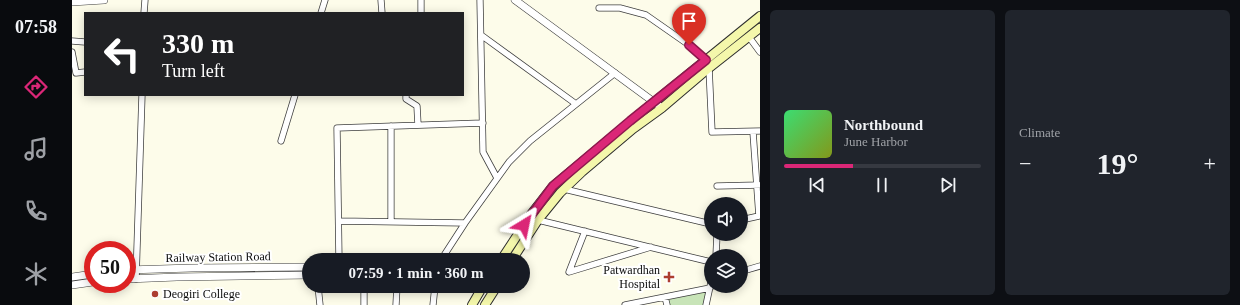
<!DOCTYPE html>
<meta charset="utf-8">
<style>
:root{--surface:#171b24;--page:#20242c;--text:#f1f3f6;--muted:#9ea1a6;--line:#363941;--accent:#db2777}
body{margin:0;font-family:Georgia,serif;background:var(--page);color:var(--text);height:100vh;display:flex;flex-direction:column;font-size:15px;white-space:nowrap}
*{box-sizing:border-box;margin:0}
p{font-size:13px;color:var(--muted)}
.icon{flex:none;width:22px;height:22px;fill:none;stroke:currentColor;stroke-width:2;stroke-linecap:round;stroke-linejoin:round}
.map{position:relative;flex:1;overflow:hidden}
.drawer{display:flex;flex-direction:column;gap:10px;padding:10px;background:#0d0f14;width:480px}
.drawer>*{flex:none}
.banner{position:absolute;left:12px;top:12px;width:380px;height:84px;border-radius:0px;box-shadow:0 2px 10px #0003;background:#202124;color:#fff;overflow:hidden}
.controls{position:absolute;left:632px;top:197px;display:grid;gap:8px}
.controls a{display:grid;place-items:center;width:44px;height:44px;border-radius:50%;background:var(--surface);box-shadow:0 2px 10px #0003;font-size:20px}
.speed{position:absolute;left:12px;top:241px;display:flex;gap:8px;font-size:20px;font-weight:700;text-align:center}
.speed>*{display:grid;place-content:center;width:52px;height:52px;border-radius:50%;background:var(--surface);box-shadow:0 2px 10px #0003;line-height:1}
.speed .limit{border:6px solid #d22;background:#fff;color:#111}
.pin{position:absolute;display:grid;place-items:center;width:34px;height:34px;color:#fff;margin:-41px -17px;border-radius:50% 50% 50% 0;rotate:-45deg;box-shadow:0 0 4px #0007}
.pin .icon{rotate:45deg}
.me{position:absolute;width:44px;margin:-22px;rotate:35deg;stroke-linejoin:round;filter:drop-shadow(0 0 3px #0008)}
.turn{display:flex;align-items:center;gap:14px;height:84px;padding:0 12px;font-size:18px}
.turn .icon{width:52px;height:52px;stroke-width:2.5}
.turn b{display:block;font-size:28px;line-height:34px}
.big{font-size:30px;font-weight:700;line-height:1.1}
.drawer .widget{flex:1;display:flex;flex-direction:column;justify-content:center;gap:6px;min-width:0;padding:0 14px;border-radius:6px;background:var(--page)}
.song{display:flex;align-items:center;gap:12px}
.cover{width:48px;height:48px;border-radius:6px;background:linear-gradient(135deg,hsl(140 70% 55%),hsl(70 70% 35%))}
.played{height:4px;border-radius:2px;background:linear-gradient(90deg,var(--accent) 35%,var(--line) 35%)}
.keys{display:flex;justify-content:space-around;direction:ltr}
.heat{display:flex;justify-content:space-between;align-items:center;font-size:22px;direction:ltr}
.drawer .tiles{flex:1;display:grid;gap:10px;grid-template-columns:repeat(2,1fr)}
.trip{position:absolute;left:230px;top:253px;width:228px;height:40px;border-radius:20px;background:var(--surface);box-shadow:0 2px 10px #0003;font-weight:700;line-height:40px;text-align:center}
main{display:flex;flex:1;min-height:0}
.menu{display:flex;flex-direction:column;width:72px;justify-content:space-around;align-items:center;background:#090b0e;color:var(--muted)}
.menu .icon{width:28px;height:28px}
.menu .selected{color:var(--accent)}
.menu b{font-size:18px;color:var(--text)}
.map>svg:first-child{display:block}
.green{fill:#c8e4b8}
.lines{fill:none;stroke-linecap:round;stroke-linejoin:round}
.minor-casing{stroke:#3e3e3e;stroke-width:7}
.tertiary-casing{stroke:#3e3e3e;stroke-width:8}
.secondary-casing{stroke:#2d2d2d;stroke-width:10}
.minor{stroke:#fff;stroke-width:5.5}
.tertiary{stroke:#fff;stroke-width:7}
.secondary{stroke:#f4f7ab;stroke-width:8}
.route-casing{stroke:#8e194d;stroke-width:10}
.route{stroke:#db2777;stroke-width:7}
.poi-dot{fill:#ad3d31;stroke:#fff;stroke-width:1.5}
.labels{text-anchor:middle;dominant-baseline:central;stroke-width:4;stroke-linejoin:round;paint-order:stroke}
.street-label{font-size:12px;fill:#0b0b0b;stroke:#fff}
.poi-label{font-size:12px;fill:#0b0b0b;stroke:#fff;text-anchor:end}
</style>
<main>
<nav class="menu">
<b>07:58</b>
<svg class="icon selected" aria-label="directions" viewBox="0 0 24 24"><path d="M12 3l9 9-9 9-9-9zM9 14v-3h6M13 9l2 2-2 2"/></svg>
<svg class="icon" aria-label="music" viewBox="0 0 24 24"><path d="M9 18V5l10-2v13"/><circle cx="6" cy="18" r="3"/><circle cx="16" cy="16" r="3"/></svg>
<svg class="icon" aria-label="phone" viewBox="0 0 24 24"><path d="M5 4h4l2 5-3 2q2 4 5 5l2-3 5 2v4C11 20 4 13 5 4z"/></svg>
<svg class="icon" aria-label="climate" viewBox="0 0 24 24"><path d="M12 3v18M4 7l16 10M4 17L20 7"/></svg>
</nav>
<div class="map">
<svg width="688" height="305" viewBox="0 0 688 305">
<rect width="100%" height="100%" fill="#fdfcea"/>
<path class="green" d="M 634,291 L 632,305 L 597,305 L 596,298 Z"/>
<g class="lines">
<defs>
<path id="minor" d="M 309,0 L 310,13
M 349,0 L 349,13
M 408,0 L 411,152 L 425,178
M 527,8 L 548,8 L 574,15 L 617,45 L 634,60 L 637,68 L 640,132 L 688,131
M 72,13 L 73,0
M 249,13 L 253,0
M 409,35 L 504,104
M 677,37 L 688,52
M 0,41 L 13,42
M 0,52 L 4,73 L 13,72
M 334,95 L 334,99 L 345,106 L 346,125
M 209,141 L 223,95
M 645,186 L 688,185
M 492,189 L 639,224
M 466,220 L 639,262
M 669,220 L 687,216 L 681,132
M 267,221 L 393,223 L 437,162 L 458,141 L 543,73
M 319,222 L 319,126
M 513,231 L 497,272 L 579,247
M 644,256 L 645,234
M 267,260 L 265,128 L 411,123
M 369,260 L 393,223
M 671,271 L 688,266
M 64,279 L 70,95
M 246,286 L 248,305
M 593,297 L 595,305
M 292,305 L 292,286
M 324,305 L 325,286
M 361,305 L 363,286
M 553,305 L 638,288
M 634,305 L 639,282"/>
<path id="tertiary" d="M 443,0 L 590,108
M 0,2 L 32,0
M 55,270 L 120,268 L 237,267
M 0,277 L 21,274
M 55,279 L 105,277 L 237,275
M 0,285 L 21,282
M 416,286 L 423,290"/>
<path id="secondary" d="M 429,260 L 460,213 L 481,186 L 582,102 L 688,16
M 440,260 L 466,220 L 488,193 L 510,172 L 561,129 L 590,108 L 637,68 L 688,28
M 400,305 L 411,286
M 413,305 L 425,286"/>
</defs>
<use href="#minor" class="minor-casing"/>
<use href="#tertiary" class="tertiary-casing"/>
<use href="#secondary" class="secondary-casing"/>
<use href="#minor" class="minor"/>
<use href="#tertiary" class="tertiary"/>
<use href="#secondary" class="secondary"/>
</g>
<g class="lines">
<defs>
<path id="route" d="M 452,225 L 481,186 L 558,121 L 634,60 L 617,45"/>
</defs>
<use href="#route" class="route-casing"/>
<use href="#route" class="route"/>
</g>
<g class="poi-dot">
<path d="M595 271h4v4h4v4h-4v4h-4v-4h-4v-4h4z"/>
<circle cx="83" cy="294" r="4"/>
</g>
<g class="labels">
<g class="street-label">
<text transform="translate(146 257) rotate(-1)">Railway Station Road</text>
</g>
<g class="poi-label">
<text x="588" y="270">Patwardhan<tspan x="588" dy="14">Hospital</tspan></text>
<text x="91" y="294" text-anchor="start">Deogiri College</text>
</g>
</g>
</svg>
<div class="controls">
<a><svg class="icon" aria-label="sound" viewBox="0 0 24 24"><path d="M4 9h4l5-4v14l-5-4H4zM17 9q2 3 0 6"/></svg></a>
<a><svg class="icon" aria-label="layers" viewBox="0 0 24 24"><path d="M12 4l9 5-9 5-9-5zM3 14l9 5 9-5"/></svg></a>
</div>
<div class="speed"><div class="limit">50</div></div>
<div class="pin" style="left:617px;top:45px;background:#d93025"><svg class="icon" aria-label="arrive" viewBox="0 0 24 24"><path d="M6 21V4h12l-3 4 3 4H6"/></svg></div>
<svg class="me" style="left:452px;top:225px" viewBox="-20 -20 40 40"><path d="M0-17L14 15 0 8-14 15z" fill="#db2777" stroke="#fff" stroke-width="4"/></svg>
<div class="trip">07:59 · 1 min · 360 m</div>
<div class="banner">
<div class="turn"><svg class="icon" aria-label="left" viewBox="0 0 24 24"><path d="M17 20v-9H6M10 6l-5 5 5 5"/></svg><div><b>330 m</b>Turn left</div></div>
</div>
</div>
<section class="drawer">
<div class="tiles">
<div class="widget">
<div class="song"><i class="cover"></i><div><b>Northbound</b><p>June Harbor</p></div></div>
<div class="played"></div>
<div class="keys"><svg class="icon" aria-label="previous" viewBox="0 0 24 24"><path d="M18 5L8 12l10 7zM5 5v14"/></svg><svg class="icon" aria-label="pause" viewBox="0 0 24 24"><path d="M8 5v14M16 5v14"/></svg><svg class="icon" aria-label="next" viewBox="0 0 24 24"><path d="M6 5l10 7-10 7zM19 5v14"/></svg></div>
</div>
<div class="widget"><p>Climate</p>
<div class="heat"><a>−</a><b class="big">19°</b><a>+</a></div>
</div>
</div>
</section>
</main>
